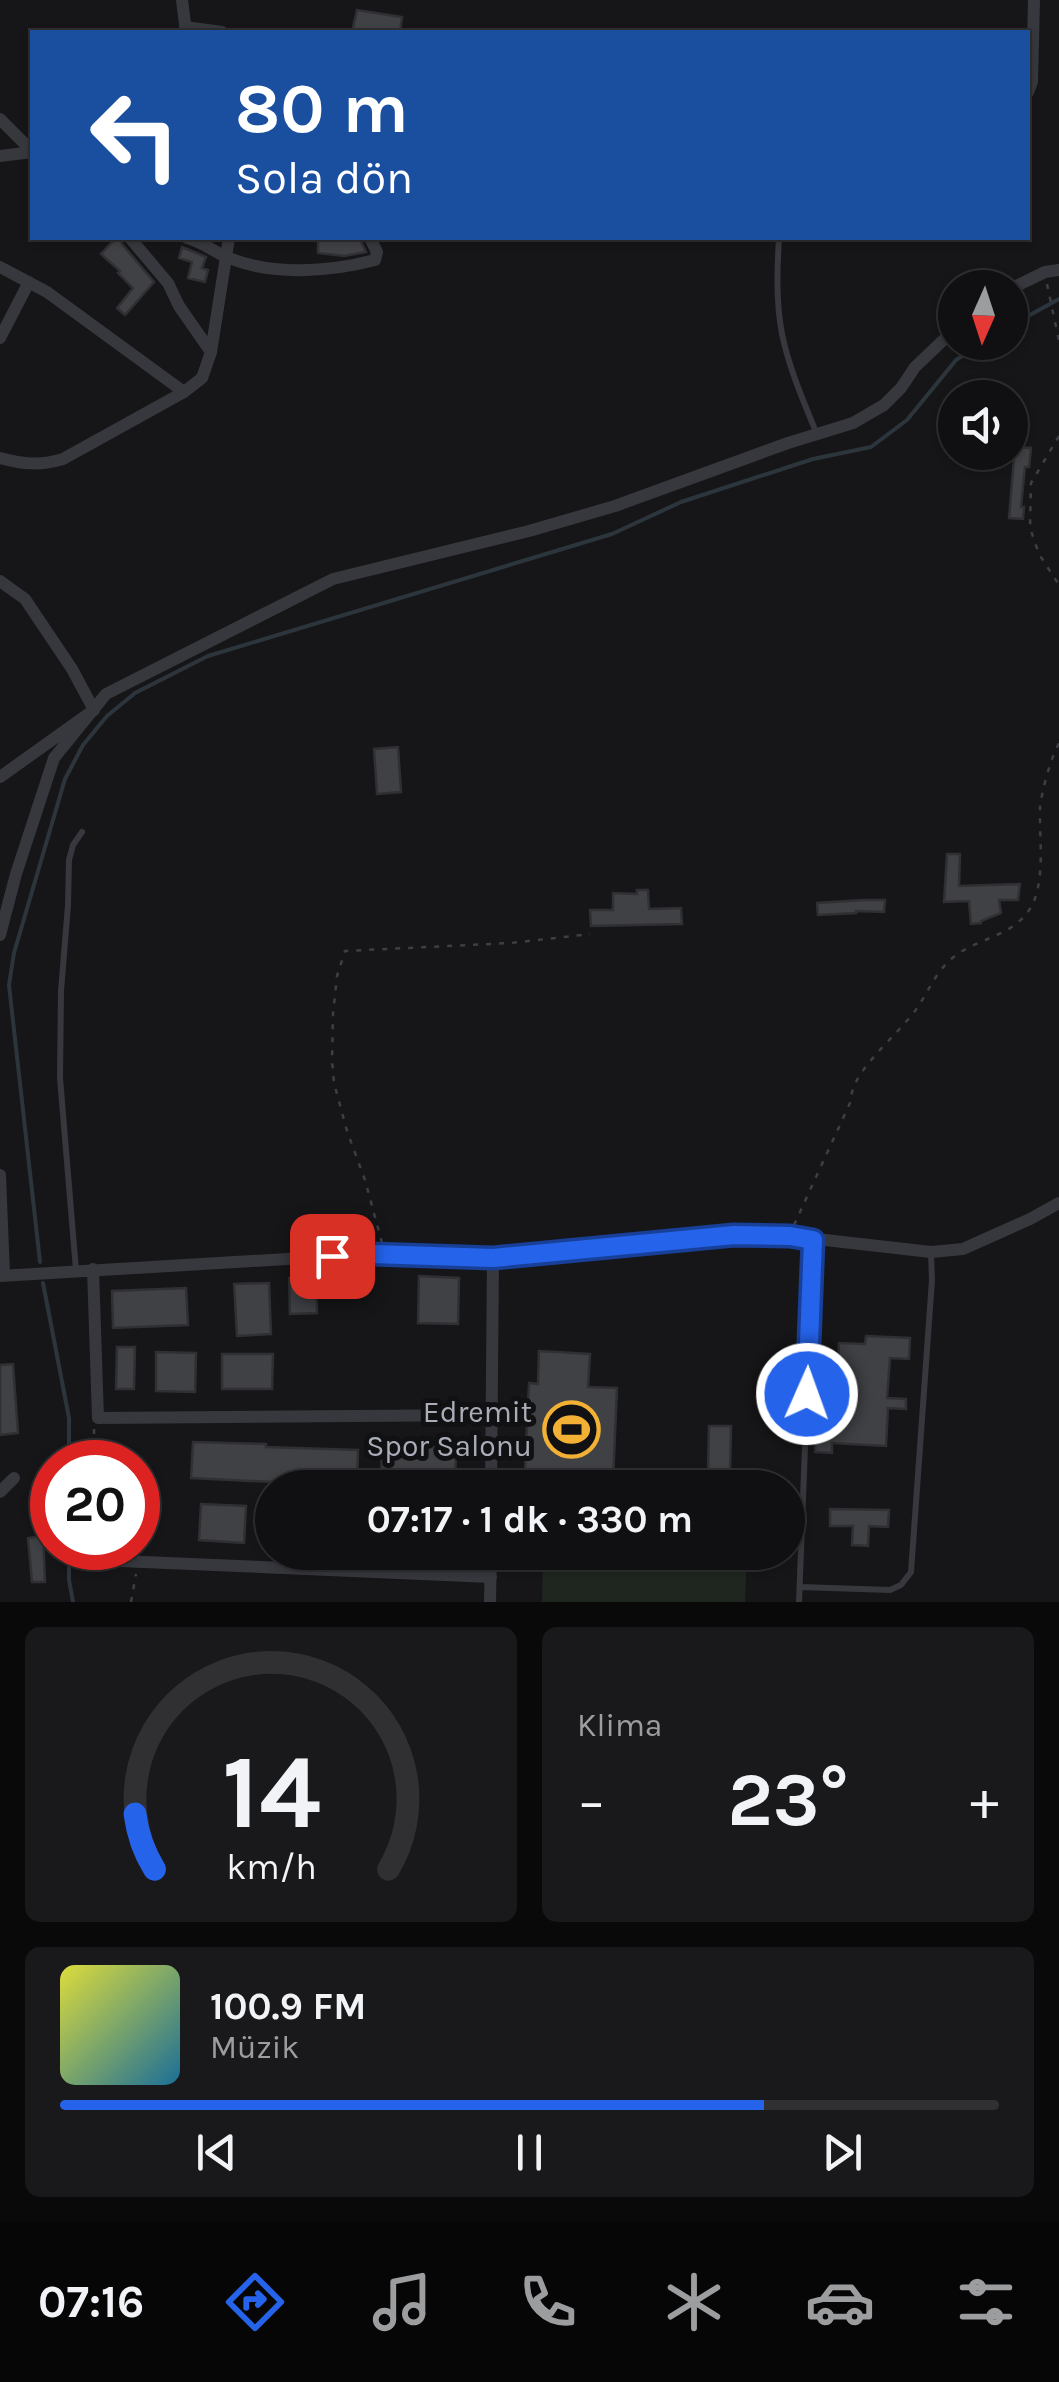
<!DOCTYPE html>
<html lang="tr">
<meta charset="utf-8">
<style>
:root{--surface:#101012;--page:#19191b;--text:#f1f3f6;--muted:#9c9d9f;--line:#303032;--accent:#2563eb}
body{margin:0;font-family:Karla,sans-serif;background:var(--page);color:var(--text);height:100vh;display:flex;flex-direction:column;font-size:38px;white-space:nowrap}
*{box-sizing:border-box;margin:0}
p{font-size:32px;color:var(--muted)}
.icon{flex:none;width:55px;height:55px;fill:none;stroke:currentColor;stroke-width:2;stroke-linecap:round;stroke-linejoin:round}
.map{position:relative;height:1602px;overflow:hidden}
.sheet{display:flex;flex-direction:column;gap:25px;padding:25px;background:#09090a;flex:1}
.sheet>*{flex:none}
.hud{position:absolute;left:30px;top:30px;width:1000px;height:210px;border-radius:0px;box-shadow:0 2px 8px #0004,0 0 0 2px var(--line);background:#1a4fa0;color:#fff;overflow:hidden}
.needle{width:65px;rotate:183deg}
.buttons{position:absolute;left:938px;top:270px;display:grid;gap:20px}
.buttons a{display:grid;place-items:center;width:90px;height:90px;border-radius:50%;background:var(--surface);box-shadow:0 2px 8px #0004,0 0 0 2px var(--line);font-size:50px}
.speed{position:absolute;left:30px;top:1440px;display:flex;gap:20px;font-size:50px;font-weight:700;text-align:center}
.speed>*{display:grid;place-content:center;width:130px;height:130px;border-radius:50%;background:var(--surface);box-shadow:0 2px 8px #0004,0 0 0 2px var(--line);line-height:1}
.speed .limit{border:15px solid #d22;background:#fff;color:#111}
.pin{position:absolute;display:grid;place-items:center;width:85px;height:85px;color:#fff;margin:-42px;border-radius:20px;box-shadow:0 5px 15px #0006}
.me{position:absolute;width:110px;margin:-55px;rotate:2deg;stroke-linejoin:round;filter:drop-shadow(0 0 8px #0008)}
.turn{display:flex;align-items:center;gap:35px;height:210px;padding:0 40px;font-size:45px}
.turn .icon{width:130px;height:130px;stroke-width:2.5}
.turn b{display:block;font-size:70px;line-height:85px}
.big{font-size:75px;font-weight:700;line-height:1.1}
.sheet .card{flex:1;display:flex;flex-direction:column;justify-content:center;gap:15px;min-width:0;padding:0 35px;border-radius:15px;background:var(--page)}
.sheet .dial{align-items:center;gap:0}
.dial svg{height:260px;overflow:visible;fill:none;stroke:var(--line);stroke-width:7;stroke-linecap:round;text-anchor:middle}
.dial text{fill:var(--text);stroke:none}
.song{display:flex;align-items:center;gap:30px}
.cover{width:120px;height:120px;border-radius:15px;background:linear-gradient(135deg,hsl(60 70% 55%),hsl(200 70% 35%))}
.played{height:10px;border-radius:5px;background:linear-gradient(90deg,var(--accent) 75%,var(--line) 75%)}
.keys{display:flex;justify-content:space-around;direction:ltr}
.heat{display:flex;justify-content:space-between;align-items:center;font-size:55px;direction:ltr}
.sheet .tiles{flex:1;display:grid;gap:25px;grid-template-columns:1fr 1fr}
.card:last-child{grid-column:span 2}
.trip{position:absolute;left:255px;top:1470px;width:550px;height:100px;border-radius:50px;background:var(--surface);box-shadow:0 2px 8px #0004,0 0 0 2px var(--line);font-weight:700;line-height:100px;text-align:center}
.tabs{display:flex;height:160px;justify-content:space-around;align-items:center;background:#060607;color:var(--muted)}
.tabs .icon{width:70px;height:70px}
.tabs .active{color:var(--accent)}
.tabs b{font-size:45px;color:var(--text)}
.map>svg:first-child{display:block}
.green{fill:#1e261f}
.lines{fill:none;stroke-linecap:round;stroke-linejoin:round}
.stream{stroke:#2c353c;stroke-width:4}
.building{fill:#404145;stroke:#303034;stroke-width:2.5}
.path{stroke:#3d3f44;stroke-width:2.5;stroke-dasharray:5 8;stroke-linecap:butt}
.lane{stroke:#37383d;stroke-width:6}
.street{stroke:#37383d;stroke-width:12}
.route-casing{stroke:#184099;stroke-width:25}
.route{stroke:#2563eb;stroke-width:18}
.labels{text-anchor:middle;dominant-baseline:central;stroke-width:10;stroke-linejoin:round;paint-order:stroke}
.poi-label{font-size:30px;fill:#a8adb8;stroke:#111113;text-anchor:end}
</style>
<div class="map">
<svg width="1059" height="1602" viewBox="0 0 1059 1602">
<rect width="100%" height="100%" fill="#161618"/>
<path class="green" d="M 543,1553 L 747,1553 L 745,1602 L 542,1602 Z"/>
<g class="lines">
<path class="stream" d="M 1010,326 L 1059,299
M 40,1262 L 9,985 L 14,953 L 65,779 L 83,745 L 107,716 L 135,693 L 208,656 L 612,534 L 681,502 L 813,459 L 871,447 L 907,420 L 956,360 L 984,342
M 43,1283 L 69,1418 L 69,1462
M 69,1548 L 69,1580 L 73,1602"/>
</g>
<path class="building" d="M 357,10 L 402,17 L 400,32 L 352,32 Z
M 116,238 L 120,238 L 122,244 L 154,282 L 125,315 L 117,308 L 133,288 L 118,273 L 120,271 L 101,254 Z
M 318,239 L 360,239 L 366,252 L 344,256 L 318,253 Z
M 182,247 L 206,257 L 202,268 L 208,270 L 205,282 L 188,278 L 192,262 L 179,258 Z
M 1015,447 L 1031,448 L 1029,467 L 1025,467 L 1021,507 L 1024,507 L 1023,519 L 1009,518 Z
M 398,747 L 401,792 L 377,794 L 374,749 Z
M 947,854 L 960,854 L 959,886 L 1020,884 L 1018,900 L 999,900 L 1001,913 L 981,921 L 981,923 L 971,924 L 969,901 L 944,902 Z
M 637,890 L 648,890 L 649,909 L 681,908 L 682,924 L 591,926 L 590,910 L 613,910 L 613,893 L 637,894 Z
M 863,900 L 885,900 L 884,912 L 856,911 L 856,913 L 818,915 L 817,903 Z
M 419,1276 L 459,1278 L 458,1324 L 418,1323 Z
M 316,1277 L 317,1313 L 290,1314 L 289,1278 Z
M 269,1283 L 271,1334 L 237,1336 L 234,1284 Z
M 186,1288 L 188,1325 L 113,1328 L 112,1291 Z
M 866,1336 L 910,1338 L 909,1359 L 890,1358 L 887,1398 L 906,1399 L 906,1409 L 888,1408 L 886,1446 L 832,1443 L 832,1453 L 815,1452 L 816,1433 L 835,1434 L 839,1343 L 865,1344 Z
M 117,1347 L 135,1347 L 134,1389 L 116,1389 Z
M 539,1351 L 590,1354 L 588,1387 L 617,1388 L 613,1480 L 551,1477 L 551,1483 L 534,1482 L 534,1476 L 529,1476 L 530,1470 L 525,1470 L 529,1383 L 538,1384 Z
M 156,1352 L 196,1353 L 195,1392 L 156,1391 Z
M 222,1354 L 273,1354 L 272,1389 L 222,1389 Z
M 13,1364 L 18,1433 L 0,1435 L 0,1365 Z
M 709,1426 L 731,1426 L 730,1471 L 708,1470 Z
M 193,1442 L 266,1444 L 266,1447 L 358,1450 L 357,1486 L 191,1478 Z
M 382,1445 L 456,1448 L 455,1484 L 381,1482 Z
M 201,1504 L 246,1506 L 244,1543 L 199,1540 Z
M 830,1509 L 889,1510 L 888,1527 L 869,1526 L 868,1546 L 852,1545 L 853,1526 L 830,1526 Z
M 43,1536 L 45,1582 L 32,1582 L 28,1538 Z"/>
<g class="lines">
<path class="path" d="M 1047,284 L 1059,341
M 1059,436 L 1031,483 L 1030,528 L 1039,554 L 1059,585
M 794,1225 L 850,1103 C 851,1093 854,1084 860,1075 C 875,1052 898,1033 915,1011 C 928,993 936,970 955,956 C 977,939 1010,936 1027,913 C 1047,888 1039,839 1040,809 C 1041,793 1051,757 1059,743
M 382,1243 L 365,1180 L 347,1131 L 334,1083 L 332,1061 L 333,1014 L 337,976 L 345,951 L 511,943 L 590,934
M 94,1429 L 94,1462
M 131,1602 L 136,1574"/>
<path class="lane" d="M 779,238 C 777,270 776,302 782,334 C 789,368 803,400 816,432
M 76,1270 L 60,1078 L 61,991 L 68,905 L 69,860 L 73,845 L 82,832
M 800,1587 L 890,1590 L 901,1585 L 911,1572 L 932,1280 L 931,1253
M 799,1602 L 813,1240"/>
<path class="street" d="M 182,0 L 186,32
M 185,27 L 222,32
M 1028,92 L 1032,82 L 1034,0
M 0,119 L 32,151
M 0,156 L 32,152
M 130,238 L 168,283 L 179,306 L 211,352
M 187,238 C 203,242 214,252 229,258 C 273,276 329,272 375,260 L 377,252 L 370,238
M 0,267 L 47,292 L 184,392
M 1010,289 L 1045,272 L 1059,270
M 0,338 L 29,282
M 0,458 C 23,464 40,466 63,459 L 184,392 L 202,378 L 211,352 L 229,238
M 0,581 L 25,599 L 72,669 L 94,710 L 0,777
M 0,935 L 16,874 L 54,758 L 106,694 L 333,579 L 529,531 L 615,506 L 788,443 L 853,423 L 884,405 L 901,388 L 915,367 L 955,329
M 0,1175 L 4,1275
M 93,1269 L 98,1418 L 492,1415
M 0,1276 L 372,1254 L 493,1258 L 734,1235 L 790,1236 L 931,1252 L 963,1249 L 1030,1219 L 1059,1203
M 491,1488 L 493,1258
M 0,1492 L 14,1478
M 120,1561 L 491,1577
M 490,1602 L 491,1552"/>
</g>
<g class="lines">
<defs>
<path id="route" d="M 332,1256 L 372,1254 L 493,1258 L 734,1235 L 790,1236 L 813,1240 L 807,1394"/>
</defs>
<use href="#route" class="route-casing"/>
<use href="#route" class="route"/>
</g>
<defs>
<symbol id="stadium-ring" viewBox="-11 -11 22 22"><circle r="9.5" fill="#111113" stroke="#f2b134" stroke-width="1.5"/><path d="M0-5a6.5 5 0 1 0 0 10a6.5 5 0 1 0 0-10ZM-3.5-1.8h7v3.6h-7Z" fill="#f2b134"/></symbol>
</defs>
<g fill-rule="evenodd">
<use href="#stadium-ring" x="540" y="1398" width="63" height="63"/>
</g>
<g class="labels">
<g class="poi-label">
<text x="532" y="1412">Edremit<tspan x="532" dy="34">Spor Salonu</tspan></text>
</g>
</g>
</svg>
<div class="buttons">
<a><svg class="needle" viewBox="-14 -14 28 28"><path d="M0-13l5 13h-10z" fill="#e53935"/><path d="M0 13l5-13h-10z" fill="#9c9d9f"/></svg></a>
<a><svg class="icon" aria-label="sound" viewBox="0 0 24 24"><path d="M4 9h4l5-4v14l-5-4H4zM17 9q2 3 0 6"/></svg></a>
</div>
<div class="speed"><div class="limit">20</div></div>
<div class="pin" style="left:332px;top:1256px;background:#d93025"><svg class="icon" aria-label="arrive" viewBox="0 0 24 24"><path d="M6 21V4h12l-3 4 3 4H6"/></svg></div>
<svg class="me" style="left:807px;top:1394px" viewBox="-20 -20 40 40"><circle r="17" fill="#2563eb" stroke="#fff" stroke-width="3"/><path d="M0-11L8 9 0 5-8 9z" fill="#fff"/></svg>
<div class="trip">07:17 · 1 dk · 330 m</div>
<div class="hud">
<div class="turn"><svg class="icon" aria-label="left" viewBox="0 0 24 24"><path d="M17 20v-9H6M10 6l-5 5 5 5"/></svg><div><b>80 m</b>Sola dön</div></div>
</div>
</div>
<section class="sheet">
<div class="tiles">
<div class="card dial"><svg viewBox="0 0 100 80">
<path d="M14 69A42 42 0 1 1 86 69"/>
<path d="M14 69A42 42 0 0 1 8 52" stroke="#2563eb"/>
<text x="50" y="56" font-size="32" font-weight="700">14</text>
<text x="50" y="72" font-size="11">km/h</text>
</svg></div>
<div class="card"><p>Klima</p>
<div class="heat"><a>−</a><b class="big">23°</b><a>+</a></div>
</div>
<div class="card">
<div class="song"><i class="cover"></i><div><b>100.9 FM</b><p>Müzik</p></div></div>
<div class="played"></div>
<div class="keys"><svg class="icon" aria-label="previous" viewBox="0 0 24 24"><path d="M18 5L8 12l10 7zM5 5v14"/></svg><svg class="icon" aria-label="pause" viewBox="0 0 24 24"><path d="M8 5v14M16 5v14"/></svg><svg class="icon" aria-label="next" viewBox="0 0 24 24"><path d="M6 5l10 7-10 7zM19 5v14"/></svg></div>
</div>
</div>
</section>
<nav class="tabs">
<b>07:16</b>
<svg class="icon active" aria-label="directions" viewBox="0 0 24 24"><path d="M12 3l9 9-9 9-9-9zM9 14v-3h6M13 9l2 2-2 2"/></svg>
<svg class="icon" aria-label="music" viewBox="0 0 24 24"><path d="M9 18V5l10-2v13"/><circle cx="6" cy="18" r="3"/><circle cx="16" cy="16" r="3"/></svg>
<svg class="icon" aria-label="phone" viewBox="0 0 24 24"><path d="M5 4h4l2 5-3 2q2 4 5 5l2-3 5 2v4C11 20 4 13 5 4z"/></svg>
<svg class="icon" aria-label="climate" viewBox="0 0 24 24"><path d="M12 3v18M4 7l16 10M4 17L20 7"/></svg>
<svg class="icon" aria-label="car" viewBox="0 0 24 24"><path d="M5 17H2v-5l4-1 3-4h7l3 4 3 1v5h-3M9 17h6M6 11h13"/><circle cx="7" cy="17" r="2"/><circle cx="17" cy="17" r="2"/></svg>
<svg class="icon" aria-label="filters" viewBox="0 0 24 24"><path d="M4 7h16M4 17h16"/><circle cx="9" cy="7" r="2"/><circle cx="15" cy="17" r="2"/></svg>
</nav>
